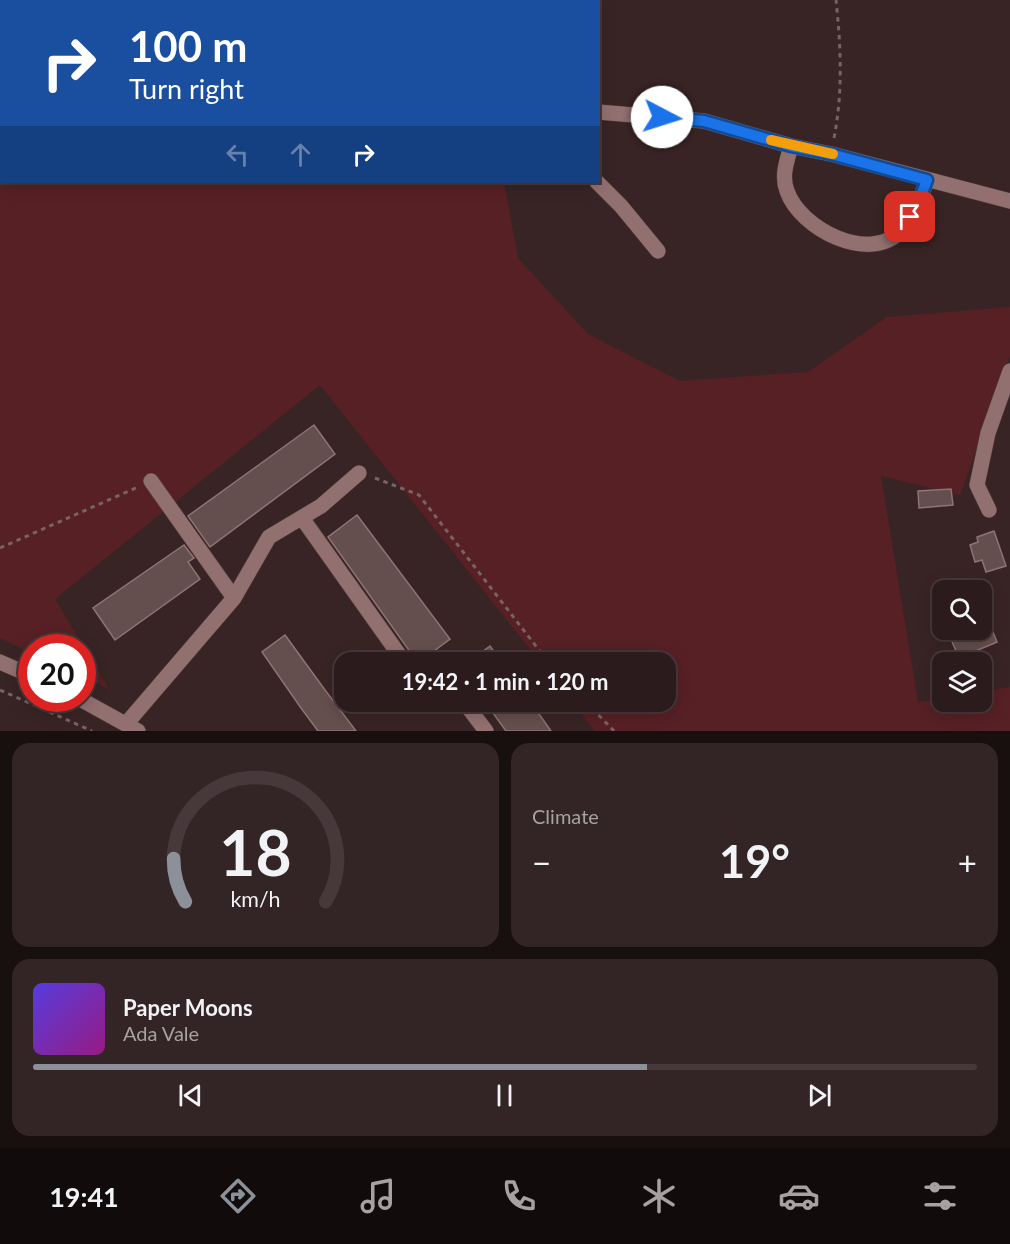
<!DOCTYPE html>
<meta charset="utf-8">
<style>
:root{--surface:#2b1b1c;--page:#332425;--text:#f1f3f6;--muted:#a6a1a3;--line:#47393b;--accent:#8c9099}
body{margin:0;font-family:Lato,sans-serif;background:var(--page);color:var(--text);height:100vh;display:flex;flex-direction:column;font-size:22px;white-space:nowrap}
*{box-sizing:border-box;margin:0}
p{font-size:20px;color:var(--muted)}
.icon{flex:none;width:33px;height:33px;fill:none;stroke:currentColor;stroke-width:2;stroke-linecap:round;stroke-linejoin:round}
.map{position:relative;height:731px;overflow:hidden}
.sheet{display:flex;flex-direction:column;gap:12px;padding:12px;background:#180f0f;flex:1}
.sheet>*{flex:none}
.guide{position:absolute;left:0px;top:0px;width:600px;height:183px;box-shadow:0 3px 15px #0003,0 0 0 2px var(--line);background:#1a4fa0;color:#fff;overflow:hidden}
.buttons{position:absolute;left:932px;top:580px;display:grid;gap:12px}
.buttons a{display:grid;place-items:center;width:60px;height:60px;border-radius:12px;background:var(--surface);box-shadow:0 3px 15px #0003,0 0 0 2px var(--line);font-size:30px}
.speed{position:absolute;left:18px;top:634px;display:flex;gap:12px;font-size:30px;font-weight:700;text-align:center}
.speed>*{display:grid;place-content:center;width:78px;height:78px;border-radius:50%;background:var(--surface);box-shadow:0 3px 15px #0003,0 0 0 2px var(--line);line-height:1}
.speed .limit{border:9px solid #d22;background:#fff;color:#111}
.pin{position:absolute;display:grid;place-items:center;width:51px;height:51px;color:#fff;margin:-26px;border-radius:12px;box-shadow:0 3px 9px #0006}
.me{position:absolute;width:66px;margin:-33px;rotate:95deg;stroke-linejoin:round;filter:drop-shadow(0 0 4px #0008)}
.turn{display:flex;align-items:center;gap:21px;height:126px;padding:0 30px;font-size:27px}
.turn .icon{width:78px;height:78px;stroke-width:2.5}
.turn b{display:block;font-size:42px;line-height:51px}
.lanes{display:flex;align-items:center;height:57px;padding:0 30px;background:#0003;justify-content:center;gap:30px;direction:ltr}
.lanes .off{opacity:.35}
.big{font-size:45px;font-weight:700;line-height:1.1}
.sheet .tile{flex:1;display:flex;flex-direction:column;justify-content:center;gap:9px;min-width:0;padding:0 21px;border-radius:18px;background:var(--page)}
.sheet .dial{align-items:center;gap:0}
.dial svg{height:156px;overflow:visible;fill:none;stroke:var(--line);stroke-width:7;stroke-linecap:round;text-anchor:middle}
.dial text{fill:var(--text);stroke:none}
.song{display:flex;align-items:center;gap:18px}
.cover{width:72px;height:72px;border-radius:9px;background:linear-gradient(135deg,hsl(250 70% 55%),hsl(310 70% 35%))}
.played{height:6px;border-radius:3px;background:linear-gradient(90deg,var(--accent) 65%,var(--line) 65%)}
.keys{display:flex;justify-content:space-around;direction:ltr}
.heat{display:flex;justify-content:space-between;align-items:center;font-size:33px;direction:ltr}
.sheet .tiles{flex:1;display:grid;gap:12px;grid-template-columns:1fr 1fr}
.tile:last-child{grid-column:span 2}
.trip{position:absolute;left:334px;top:652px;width:342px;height:60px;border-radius:18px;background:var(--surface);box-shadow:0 3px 15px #0003,0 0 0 2px var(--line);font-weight:700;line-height:60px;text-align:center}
.menu{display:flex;height:96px;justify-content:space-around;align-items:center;background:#110b0b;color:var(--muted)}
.menu .icon{width:42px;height:42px}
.menu .active{color:var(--accent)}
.menu b{font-size:27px;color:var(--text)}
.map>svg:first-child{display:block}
.green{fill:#572025}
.building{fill:#654e4e;stroke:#8e7475;stroke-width:1.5}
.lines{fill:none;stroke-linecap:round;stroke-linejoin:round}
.minor-casing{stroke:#554141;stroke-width:16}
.path{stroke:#766363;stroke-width:3;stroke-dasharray:4.5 4.5;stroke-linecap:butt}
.minor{stroke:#937070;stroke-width:15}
.route-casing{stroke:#114b97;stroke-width:15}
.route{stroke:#1a73e8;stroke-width:10}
.slow{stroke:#f59e0b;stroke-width:10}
</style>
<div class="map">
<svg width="1010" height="731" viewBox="0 0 1010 731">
<rect width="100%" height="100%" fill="#392425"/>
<path class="green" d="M 251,0 L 426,0 L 251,2 Z
M 0,61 L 1,61 L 2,182 L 504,182 L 518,258 L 588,334 L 680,381 L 808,372 L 887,317 L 1010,307 L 1010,356 L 960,495 L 881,476 L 918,702 L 942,699 L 942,702 L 981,702 L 981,692 L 1010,687 L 1010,731 L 595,731 L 572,702 L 666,702 L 666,663 L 541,663 L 320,385 L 55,599 L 109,689 L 83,676 L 82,648 L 32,648 L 31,653 L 0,638 Z"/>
<path class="building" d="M 314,425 L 335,454 L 210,547 L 188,516 Z
M 951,489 L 953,505 L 919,508 L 918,491 Z
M 357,515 L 450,639 L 418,663 L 328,537 Z
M 994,531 L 1006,566 L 986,572 L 982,560 L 975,562 L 970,545 L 978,542 L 977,537 Z
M 184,545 L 194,558 L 188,562 L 200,579 L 115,640 L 93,608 Z
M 981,603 L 997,642 L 959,658 L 947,630 L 981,630 Z
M 285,635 L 325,690 L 356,731 L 318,731 L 301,708 L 262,652 Z
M 490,646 L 502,663 L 467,663 Z
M 485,702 L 556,702 L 539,714 L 551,731 L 506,731 Z"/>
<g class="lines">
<defs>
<path id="minor" d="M 416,0 L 417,2
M 598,112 L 704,121 L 791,146 L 831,154 L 1010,201
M 791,146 C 787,161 781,176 787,191 C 800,229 870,265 902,230 C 914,217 921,197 927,180
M 597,182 L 621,206 L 658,251
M 151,481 L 234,598 L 269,537 L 321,506 L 359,473
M 989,510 L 977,485 L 988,433 L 1010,371
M 302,518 L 405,663
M 0,662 L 32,676
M 80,699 L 138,731
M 464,702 L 486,731
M 126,724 L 234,598"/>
</defs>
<use href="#minor" class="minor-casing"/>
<path class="path" d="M 834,138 C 843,92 841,47 836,0
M 375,478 L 419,495 L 549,663
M 0,548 L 138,487
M 0,690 L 92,731
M 586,702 L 614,731"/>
<use href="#minor" class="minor"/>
</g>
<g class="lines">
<defs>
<path id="route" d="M 662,117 L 704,121 L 791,146 L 831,154 L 927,180 L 918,204 L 910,217"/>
</defs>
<use href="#route" class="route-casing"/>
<use href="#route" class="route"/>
<path class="slow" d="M 771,140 L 833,154"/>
</g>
</svg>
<div class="buttons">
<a><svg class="icon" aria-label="search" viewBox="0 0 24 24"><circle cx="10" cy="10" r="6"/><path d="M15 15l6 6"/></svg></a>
<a><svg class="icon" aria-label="layers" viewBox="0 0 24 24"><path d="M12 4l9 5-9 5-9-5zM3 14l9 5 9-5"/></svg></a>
</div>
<div class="speed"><div class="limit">20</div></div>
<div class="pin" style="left:910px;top:217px;background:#d93025"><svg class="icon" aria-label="arrive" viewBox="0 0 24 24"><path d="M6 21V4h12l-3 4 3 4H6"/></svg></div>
<svg class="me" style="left:662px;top:117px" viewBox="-20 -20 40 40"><circle r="19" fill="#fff"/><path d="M0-13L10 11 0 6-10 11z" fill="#1a73e8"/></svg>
<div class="trip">19:42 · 1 min · 120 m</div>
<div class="guide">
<div class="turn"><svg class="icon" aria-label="right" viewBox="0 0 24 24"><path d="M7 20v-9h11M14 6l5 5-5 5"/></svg><div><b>100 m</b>Turn right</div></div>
<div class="lanes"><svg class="icon off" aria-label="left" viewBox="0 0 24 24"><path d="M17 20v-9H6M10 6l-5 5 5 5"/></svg><svg class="icon off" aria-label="ahead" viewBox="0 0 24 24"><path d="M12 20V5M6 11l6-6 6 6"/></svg><svg class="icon" aria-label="right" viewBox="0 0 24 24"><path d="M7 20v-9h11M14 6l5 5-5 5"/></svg></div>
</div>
</div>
<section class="sheet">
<div class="tiles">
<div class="tile dial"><svg viewBox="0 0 100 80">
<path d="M14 69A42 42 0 1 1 86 69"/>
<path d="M14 69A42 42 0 0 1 8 47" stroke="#8c9099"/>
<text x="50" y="56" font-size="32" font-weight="700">18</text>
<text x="50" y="72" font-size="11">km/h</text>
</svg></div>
<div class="tile"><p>Climate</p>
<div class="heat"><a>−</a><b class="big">19°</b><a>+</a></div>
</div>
<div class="tile">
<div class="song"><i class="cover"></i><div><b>Paper Moons</b><p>Ada Vale</p></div></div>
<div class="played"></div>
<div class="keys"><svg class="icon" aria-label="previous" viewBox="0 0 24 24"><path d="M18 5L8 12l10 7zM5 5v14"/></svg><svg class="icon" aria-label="pause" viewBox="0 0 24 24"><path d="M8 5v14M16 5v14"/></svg><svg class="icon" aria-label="next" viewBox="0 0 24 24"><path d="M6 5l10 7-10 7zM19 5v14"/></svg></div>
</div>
</div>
</section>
<nav class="menu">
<b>19:41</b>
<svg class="icon active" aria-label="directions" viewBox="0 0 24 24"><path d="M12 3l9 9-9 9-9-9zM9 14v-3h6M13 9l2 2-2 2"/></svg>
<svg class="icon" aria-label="music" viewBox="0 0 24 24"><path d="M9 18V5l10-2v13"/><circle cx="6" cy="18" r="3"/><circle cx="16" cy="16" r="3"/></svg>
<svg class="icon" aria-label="phone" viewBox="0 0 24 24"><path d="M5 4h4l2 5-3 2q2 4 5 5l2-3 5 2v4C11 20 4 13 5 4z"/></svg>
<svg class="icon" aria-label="climate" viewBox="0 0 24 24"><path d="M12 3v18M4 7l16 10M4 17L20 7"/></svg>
<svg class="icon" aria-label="car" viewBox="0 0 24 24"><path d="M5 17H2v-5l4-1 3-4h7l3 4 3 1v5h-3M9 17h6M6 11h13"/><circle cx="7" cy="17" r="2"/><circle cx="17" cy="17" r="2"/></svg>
<svg class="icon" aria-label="filters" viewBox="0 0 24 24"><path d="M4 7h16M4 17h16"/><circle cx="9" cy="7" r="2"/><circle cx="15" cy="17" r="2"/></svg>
</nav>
